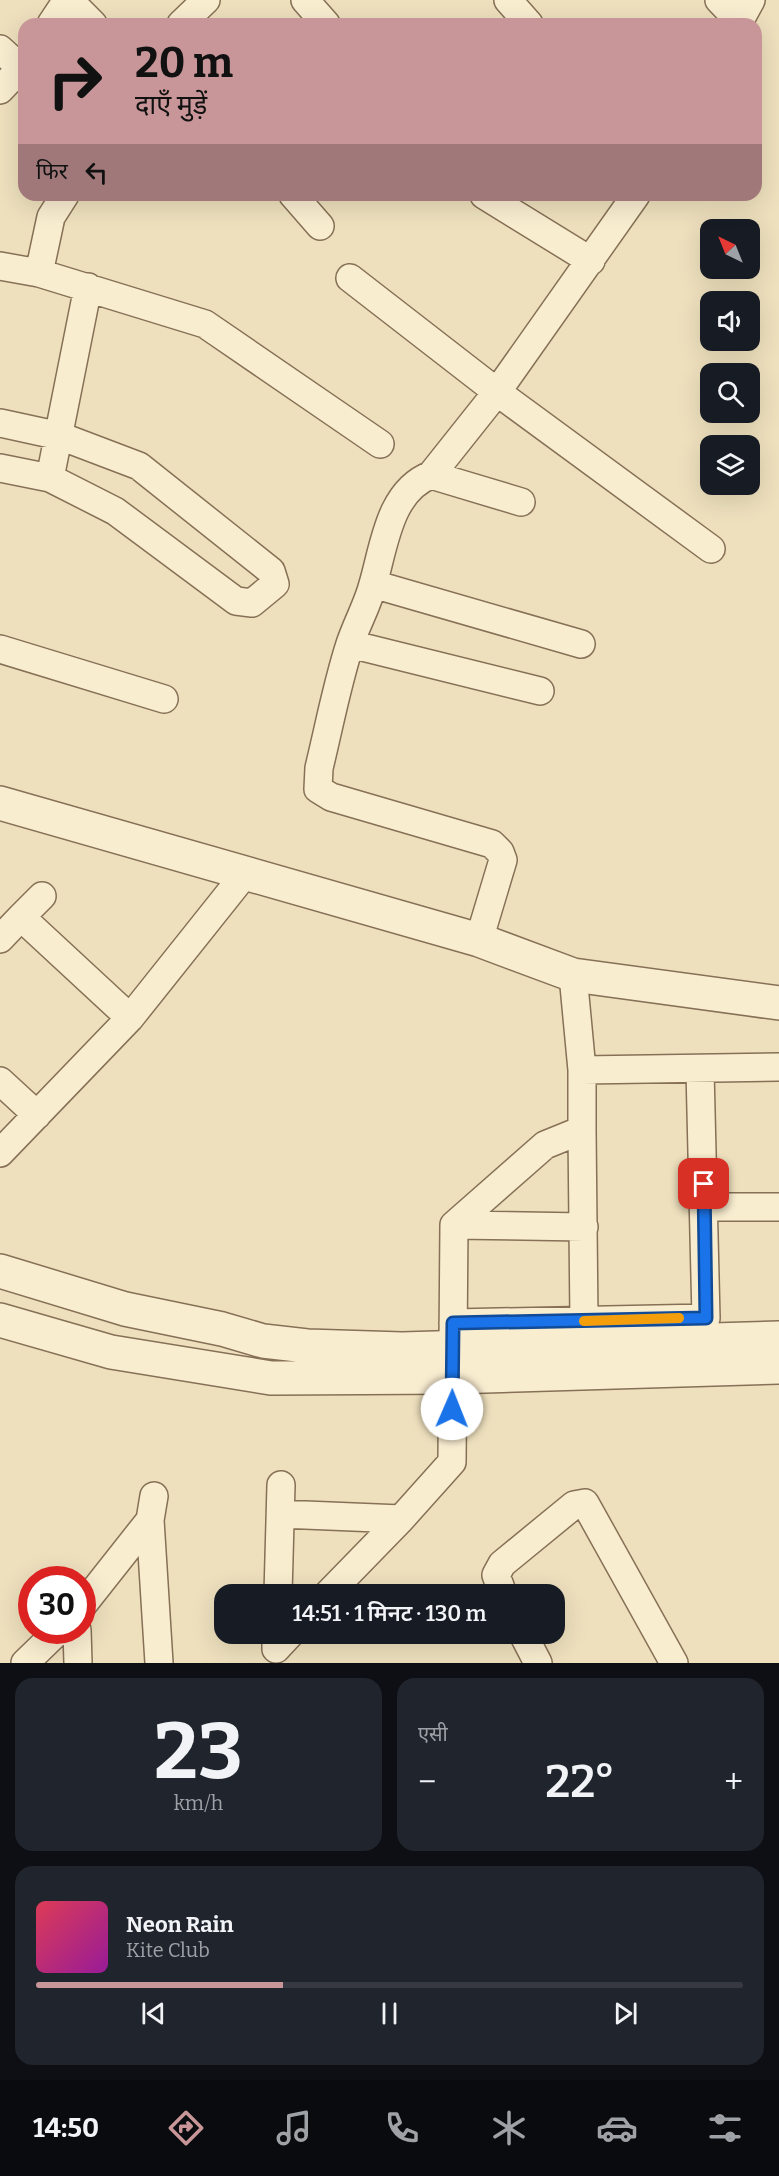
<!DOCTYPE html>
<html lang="hi">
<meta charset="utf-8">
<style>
:root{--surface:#171b24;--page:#20242c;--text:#f1f3f6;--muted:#9ea1a6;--line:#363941;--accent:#c89698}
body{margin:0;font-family:Bitter,"Noto Sans Devanagari",serif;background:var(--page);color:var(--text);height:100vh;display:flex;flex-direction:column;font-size:22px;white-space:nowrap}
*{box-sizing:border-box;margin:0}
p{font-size:20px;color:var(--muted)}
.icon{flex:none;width:33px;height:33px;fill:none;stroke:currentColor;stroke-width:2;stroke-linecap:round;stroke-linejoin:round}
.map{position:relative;height:1663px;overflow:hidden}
.details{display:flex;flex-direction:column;gap:15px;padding:15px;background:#0d0f14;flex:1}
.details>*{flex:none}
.top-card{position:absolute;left:18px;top:18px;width:744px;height:183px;border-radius:18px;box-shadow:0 6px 24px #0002;background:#c89698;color:#111;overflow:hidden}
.needle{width:39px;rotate:317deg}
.tools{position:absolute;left:700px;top:219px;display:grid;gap:12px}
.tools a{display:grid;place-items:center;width:60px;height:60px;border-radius:12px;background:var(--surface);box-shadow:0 6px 24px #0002;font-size:30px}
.speed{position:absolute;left:18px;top:1566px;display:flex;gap:12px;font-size:30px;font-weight:700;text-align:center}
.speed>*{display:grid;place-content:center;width:78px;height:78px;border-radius:50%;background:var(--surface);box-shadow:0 6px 24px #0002;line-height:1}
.speed .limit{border:9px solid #d22;background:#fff;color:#111}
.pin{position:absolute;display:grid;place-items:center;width:51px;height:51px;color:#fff;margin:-26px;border-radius:12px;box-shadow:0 3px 9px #0006}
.me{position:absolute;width:66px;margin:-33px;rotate:1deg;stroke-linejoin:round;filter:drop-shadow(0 0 4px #0008)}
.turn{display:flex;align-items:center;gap:21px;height:126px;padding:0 18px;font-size:27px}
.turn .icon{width:78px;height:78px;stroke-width:2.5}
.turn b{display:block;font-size:42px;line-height:51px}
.then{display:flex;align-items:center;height:57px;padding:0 18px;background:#0003;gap:12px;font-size:22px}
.big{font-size:45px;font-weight:600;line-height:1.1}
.details .tile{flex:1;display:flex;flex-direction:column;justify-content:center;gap:9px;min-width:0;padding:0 21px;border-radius:18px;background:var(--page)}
.details .dial{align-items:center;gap:0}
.dial b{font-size:78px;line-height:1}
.song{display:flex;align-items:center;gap:18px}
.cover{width:72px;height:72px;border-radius:9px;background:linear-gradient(135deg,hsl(350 70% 55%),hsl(300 70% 35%))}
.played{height:6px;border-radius:3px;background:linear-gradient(90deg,var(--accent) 35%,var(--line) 35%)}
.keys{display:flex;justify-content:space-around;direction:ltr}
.heat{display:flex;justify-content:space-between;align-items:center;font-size:33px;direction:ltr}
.details .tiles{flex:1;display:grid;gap:15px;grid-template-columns:1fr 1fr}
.tile:last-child{grid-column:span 2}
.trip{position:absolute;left:214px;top:1584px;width:351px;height:60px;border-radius:18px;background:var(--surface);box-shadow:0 6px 24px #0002;font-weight:600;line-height:60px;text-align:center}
.tabs{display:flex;height:96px;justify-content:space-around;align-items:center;background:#090b0e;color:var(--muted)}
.tabs .icon{width:42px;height:42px}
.tabs .current{color:var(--accent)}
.tabs b{font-size:27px;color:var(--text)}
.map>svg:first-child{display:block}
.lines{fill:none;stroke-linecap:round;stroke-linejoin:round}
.minor-casing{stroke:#867056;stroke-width:30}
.tertiary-casing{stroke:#867056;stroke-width:36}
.minor{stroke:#f9edd0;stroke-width:27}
.tertiary{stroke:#f9edd0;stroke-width:33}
.route-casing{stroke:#114b97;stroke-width:15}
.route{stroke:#1a73e8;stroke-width:10}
.slow{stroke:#f59e0b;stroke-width:10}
</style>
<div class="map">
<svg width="779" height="1663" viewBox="0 0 779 1663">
<rect width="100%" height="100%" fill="#eee0bd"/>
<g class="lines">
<defs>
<path id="minor" d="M 69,0 L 93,24
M 305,0 L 326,24
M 508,0 L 529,24
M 719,0 L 740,22
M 51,24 L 67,0
M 181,24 L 206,0
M 738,24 L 751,0
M 0,49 L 21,68 L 24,64
M 0,90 L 21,68
M 293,195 L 320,226
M 484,195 L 591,261
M 0,266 L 39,273 L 205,324 L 380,444
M 39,273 L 51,217 L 65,195
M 350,278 L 497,392 L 636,195
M 0,423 L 60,436 L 139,466 L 271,571 L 275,584 L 252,603 L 236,601 L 115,511 L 50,478 L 0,468
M 431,475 L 497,392 L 711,549
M 50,478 L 88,287
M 373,584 L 581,644
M 350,644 L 540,691
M 0,649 L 164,699
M 21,917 L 42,896
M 0,939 L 21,917 L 130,1018
M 479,940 L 503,860 L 500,852 L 492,844 L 331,797 L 318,789 L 319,768 C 329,727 337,684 350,644 C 357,623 368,604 373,584 C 384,547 389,491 431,475 L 521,502
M 582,1070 L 779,1067
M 0,1081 L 37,1115
M 582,1130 L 584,1321
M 0,1153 L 130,1018 L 244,875
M 705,1207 L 779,1207
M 454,1225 L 584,1227
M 453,1323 L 706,1318 L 700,1070
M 154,1496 L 150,1520 L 159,1663
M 281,1514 L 401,1519
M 278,1594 L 281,1485
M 328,1594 L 401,1519 L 452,1462 L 454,1225 L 545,1145 L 582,1130 L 582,1070 L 573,975
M 503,1594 L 496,1575 L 502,1564 L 574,1505 L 585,1503 L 674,1663
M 82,1606 L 150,1520
M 77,1630 L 78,1663
M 276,1634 L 276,1649 L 290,1634
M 523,1634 L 538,1663
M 25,1663 L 59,1630"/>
<path id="tertiary" d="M 0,803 L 479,940 L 573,975 L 779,1003
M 0,1271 L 125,1309 L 222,1329 L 263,1341 L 307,1346 L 402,1349 L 779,1338
M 0,1320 L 111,1352 L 271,1378 L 453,1377 L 779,1367"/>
</defs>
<use href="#minor" class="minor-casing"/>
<use href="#tertiary" class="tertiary-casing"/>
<use href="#minor" class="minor"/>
<use href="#tertiary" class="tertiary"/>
</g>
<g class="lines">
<defs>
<path id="route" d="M 452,1409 L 453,1323 L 706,1318 L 704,1184"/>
</defs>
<use href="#route" class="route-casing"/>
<use href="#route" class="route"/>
<path class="slow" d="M 584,1321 L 679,1318"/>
</g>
</svg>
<div class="tools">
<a><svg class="needle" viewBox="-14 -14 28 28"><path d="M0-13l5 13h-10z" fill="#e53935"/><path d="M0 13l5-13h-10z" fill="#9ea1a6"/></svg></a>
<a><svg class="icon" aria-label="sound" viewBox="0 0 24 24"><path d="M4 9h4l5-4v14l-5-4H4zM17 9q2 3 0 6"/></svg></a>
<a><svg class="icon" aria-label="search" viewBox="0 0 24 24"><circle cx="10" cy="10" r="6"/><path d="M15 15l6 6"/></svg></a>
<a><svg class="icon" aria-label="layers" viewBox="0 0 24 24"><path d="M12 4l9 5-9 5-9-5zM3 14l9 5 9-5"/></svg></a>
</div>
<div class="speed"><div class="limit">30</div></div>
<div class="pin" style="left:704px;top:1184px;background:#d93025"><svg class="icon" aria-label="arrive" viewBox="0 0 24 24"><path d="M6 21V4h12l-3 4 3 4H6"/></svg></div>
<svg class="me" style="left:452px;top:1409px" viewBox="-20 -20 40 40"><circle r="19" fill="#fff"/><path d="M0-13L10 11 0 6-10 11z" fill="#1a73e8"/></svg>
<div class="trip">14:51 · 1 मिनट · 130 m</div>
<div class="top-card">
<div class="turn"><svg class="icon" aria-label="right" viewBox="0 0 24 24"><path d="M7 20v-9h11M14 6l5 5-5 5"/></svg><div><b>20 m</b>दाएँ मुड़ें</div></div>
<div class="then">फिर<svg class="icon" aria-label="left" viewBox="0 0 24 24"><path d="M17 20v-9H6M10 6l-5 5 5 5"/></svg></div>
</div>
</div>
<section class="details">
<div class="tiles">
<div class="tile dial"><b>23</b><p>km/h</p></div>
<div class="tile"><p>एसी</p>
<div class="heat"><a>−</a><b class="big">22°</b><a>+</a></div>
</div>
<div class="tile">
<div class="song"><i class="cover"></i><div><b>Neon Rain</b><p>Kite Club</p></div></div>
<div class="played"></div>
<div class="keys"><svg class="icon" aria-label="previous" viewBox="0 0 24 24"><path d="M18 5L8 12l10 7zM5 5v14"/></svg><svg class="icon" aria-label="pause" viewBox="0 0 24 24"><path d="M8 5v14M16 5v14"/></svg><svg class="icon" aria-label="next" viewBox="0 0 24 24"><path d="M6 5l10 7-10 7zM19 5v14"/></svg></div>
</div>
</div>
</section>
<nav class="tabs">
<b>14:50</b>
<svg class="icon current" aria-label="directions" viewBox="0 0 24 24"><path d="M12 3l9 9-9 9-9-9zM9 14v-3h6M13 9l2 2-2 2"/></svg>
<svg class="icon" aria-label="music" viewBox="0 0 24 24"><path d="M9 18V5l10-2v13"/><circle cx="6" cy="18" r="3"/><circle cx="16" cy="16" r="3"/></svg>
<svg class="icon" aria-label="phone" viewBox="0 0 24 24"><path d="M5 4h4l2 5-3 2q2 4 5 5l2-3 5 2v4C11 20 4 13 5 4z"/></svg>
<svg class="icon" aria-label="climate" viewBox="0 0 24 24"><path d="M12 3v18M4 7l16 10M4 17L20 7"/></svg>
<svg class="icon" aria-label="car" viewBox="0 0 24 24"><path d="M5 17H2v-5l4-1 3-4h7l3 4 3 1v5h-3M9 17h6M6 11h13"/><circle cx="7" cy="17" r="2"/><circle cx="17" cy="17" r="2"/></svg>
<svg class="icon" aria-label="filters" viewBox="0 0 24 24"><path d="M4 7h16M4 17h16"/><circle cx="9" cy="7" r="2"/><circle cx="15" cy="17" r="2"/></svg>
</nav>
